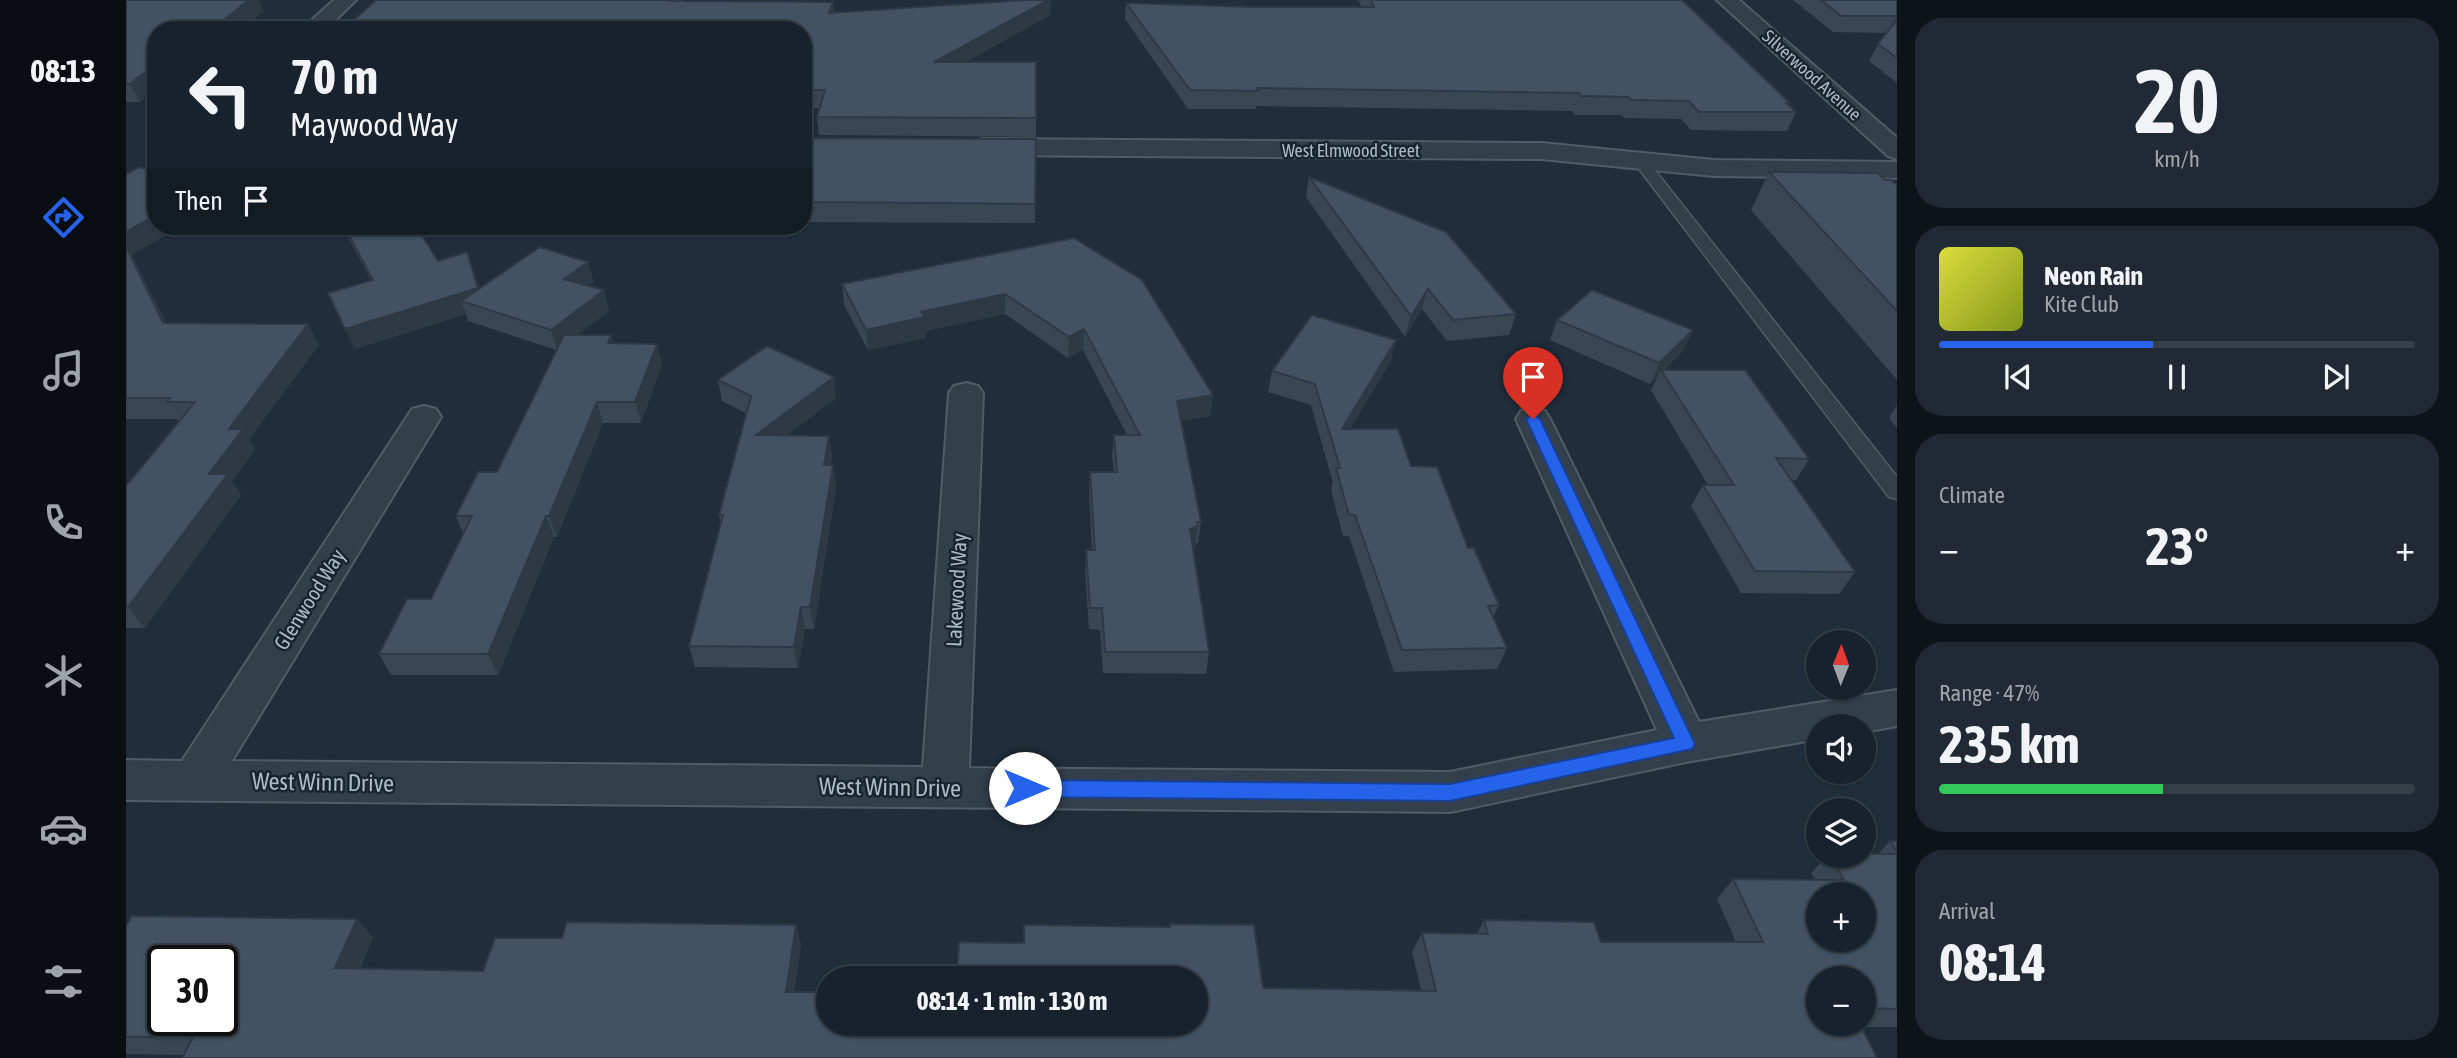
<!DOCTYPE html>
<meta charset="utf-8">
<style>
:root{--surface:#18222c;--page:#212a34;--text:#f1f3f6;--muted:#9fa4a9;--line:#363f48;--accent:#2563eb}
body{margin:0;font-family:"Asap Condensed",sans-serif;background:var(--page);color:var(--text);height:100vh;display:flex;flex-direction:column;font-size:26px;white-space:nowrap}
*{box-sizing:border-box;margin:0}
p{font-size:23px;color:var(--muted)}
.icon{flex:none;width:38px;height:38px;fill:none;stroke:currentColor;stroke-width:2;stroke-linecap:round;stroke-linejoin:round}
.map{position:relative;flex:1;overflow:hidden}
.panel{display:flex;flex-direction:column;gap:18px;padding:18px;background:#0d1318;width:560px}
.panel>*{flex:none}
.top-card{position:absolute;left:21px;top:21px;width:665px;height:214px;border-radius:28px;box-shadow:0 2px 5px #0004,0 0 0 2px var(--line);background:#18222c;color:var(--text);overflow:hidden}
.needle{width:46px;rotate:1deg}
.buttons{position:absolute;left:1680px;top:630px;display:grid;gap:14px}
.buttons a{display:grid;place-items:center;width:70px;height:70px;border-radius:50%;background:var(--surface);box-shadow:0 2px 5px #0004,0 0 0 2px var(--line);font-size:35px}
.speed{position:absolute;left:21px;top:945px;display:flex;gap:14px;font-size:35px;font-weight:700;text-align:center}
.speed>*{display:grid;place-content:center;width:91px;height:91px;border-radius:50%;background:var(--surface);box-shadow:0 2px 5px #0004,0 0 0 2px var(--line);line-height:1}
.speed .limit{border:4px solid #111;border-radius:10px;background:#fff;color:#111}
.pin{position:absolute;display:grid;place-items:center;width:60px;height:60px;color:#fff;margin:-72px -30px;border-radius:50% 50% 50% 0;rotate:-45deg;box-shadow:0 0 7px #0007}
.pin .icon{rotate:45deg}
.me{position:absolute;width:77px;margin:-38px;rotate:90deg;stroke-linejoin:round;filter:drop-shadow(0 0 5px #0008)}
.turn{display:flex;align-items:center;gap:24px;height:147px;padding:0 28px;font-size:32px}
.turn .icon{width:91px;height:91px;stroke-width:2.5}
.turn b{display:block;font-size:49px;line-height:60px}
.then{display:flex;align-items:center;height:66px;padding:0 28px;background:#0003;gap:14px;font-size:26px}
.big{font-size:52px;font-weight:700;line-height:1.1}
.panel .tile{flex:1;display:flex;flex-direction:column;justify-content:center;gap:10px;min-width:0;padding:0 24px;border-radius:28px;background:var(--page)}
.panel .dial{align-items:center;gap:0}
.dial b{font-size:91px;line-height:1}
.song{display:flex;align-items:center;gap:21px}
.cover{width:84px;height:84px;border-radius:10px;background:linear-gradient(135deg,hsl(60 70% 55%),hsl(70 70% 35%))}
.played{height:7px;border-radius:4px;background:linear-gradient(90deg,var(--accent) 45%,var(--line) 45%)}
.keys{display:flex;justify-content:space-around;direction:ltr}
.heat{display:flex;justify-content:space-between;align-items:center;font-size:38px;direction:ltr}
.charge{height:10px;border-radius:5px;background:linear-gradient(90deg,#34c759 47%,var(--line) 0)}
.trip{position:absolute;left:690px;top:966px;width:392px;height:70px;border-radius:35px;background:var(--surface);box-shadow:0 2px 5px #0004,0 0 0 2px var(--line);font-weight:700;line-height:70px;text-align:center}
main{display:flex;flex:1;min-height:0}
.dock{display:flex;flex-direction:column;width:126px;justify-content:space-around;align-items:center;background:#0a0e12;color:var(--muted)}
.dock .icon{width:49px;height:49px}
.dock .active{color:var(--accent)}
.dock b{font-size:32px;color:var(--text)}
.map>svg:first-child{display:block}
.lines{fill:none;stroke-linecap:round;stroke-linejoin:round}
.lane-casing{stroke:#515c68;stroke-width:3}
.street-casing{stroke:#515c68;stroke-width:4}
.lane{fill:#333f4b;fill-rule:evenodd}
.street{fill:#333f4b;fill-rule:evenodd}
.wall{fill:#394754;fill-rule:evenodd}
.shaded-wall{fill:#2e3945}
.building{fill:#425262;stroke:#2e3945;stroke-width:2;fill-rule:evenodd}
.route{fill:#2563eb;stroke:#184099;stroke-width:2}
.labels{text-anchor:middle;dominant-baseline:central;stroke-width:5;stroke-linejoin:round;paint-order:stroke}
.far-street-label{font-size:18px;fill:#aeb9c7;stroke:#19242f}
.street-label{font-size:21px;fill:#aeb9c7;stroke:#19242f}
.near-street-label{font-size:24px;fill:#aeb9c7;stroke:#19242f}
</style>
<main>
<nav class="dock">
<b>08:13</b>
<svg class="icon active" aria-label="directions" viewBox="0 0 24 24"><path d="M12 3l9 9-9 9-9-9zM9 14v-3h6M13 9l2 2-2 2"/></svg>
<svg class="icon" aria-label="music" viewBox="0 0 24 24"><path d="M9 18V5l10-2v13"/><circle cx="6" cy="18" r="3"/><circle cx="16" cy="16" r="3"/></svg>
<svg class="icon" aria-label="phone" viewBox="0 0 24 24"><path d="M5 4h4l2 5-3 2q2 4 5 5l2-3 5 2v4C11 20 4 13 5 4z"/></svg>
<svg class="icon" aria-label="climate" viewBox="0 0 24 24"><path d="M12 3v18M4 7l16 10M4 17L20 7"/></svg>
<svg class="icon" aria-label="car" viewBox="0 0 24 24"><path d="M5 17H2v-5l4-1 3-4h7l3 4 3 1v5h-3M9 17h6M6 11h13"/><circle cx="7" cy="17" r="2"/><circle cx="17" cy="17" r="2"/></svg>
<svg class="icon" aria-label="filters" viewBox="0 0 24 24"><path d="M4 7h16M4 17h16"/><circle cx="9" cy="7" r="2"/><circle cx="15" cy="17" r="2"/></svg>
</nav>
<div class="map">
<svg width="1771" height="1058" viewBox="0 0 1771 1058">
<rect width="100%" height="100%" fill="#202d3b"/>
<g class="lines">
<defs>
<path id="lane" d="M 1512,153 L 1517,155 L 1771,477 L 1771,499 L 1763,497 L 1507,161 L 1504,158 Z"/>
<path id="street" d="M 208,0 L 230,0 L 199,30 L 175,30 Z
M 1591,0 L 1613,0 L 1771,138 L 1771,159 L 1762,156 Z
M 857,139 L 1415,143 L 1588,160 L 1771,162 L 1771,178 L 1588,176 L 1415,159 L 857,155 L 848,152 L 844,147 L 848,142 Z
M 840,383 L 852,386 L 857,393 L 843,768 L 1324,772 L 1531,730 L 1390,419 L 1395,411 L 1407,408 L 1419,411 L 1424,419 L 1573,722 L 1771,690 L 1771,726 L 1738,732 L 1738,726 L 1692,726 L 1692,739 L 1560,762 L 1324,812 L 0,800 L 0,760 L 56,761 L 286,409 L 298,406 L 310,409 L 315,417 L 106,761 L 797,767 L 823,393 L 828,386 Z"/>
</defs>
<use href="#lane" class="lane-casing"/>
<use href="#street" class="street-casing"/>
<use href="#lane" class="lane"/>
<use href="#street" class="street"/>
</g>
<path class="wall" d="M 0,0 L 138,11 L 30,30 L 14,102 L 0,102 Z
M 250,0 L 558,0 L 557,1 L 707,2 L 708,13 L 900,0 L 925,0 L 924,15 L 840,62 L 910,62 L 910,137 L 693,135 L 691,117 L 694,108 L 677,108 L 677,30 Z
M 1232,0 L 1556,0 L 1664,103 L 1663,106 L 1670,112 L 1661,131 L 1565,130 L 1555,119 L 1498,118 L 1495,115 L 1449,115 L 1446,111 L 1130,106 L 1130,109 L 1062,109 L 999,19 L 1000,3 L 1128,7 L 1236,7 Z
M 1667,0 L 1771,0 L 1771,83 L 1743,61 L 1752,44 L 1761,33 L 1707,32 Z
M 910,139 L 909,223 L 677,222 L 677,162 Z
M 1643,172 L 1759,180 L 1771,185 L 1771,380 L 1625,210 Z
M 0,174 L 6,255 L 40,323 L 193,345 L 123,439 L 129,450 L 106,481 L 115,495 L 19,628 L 0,628 L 0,486 L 53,422 L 51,419 L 0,419 Z
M 1183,177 L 1390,314 L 1383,335 L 1321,341 L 1296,309 L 1279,337 L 1180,197 Z
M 216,226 L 290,226 L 312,261 L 341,252 L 353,288 L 468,282 L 462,286 L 478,290 L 483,311 L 451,335 L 485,335 L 487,343 L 536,364 L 515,423 L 477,423 L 431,537 L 428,537 L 372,675 L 265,675 L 253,654 L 305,599 L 337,533 L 330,516 L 371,472 L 430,350 L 342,321 L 340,314 L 229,349 L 202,293 L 245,280 Z
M 948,238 L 1087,395 L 1084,416 L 1055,421 L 1075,522 L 1072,543 L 1070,543 L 1069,548 L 1067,548 L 1083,652 L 1080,674 L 977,673 L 974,630 L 963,629 L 959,571 L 960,550 L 966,550 L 963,494 L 964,472 L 988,472 L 986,456 L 988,435 L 1001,435 L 957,350 L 942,358 L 879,314 L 800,331 L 800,338 L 742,350 L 718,305 L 716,284 Z
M 1431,320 L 1557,351 L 1538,370 L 1683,459 L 1670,480 L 1665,480 L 1729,572 L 1713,594 L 1615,593 L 1565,506 L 1577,485 L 1582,485 L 1525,390 L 1532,376 L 1524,384 L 1424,340 Z
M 1265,361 L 1224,429 L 1285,466 L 1342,548 L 1373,605 L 1367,618 L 1381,648 L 1371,669 L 1268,672 L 1223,536 L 1217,536 L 1205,490 L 1207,483 L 1185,405 L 1142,392 L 1146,371 Z
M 592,380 L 710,398 L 661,435 L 703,436 L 706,457 L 704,465 L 707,465 L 710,487 L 688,629 L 679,629 L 672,668 L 569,667 L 563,646 L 595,524 L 593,515 L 620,413 L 596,401 Z
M 1771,405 L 1771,428 L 1763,418 Z
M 1764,841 L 1771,841 L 1771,1027 L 1735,1027 L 57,1055 L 0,1054 L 0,926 L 231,919 L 247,938 L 234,969 L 357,971 L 436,938 L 670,925 L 675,944 L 668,992 L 1069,1024 L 898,943 L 1043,927 L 1044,924 L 1137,988 L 1295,990 L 1286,952 L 1296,933 L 1351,934 L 1358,920 L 1475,942 L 1610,942 L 1591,899 L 1607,879 L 1689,880 L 1685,873 L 1701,856 L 1738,856 L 1752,854 ZM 1738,978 L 1738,1024 L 1692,1024 Z"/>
<path class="shaded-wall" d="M 123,0 L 133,0 L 138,11 L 114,30 L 85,30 Z
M 922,0 L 925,0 L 924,15 L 809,79 L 808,62 Z
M 707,2 L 708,18 L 703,13 Z
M 30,64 L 30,89 L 14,102 L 4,84 Z
M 30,215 L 30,226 L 56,226 L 6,255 L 50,343 L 37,323 L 0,246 L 0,232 Z
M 341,252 L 359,308 L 335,301 L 340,314 L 229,349 L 219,329 Z
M 462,262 L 468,282 L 444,299 L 438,279 Z
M 1302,289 L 1296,309 L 1279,337 L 1285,316 Z
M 478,290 L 483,311 L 431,350 L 425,330 Z
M 879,294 L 879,314 L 800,331 L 800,338 L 742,350 L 740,330 L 795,312 Z
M 182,324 L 193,345 L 123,439 L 129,450 L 106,481 L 115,495 L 19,628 L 2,607 L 83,474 L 103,429 Z
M 958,329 L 957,350 L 942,358 L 943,337 Z
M 1567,330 L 1557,351 L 1536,372 L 1535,370 L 1532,376 L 1524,384 L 1533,363 Z
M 485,335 L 491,356 L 482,343 Z
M 1270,340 L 1265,361 L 1211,450 L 1216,429 Z
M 531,344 L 536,364 L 515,423 L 509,402 Z
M 708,377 L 710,398 L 634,456 L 630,435 Z
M 1087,395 L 1084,416 L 1048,422 L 1051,401 Z
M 471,402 L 477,423 L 431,537 L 423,516 Z
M 703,436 L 706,457 L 701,487 L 698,465 Z
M 707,465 L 710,487 L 688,629 L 684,607 Z
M 420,516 L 428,537 L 372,675 L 362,654 Z
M 1072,526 L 1069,548 L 1061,550 L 1064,529 Z
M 675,607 L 679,629 L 672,668 L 668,647 Z
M 231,919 L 247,938 L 226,987 L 209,968 Z
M 670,925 L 675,944 L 665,1011 L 660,992 Z"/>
<path class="building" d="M 0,0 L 123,0 L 85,30 L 30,30 L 30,64 L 4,84 L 0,84 Z
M 250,0 L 545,0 L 544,1 L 707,2 L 703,13 L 900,0 L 922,0 L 808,62 L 910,62 L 910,118 L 691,117 L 699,90 L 677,90 L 677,30 L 217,30 Z
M 1245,0 L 1556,0 L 1664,103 L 1660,103 L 1670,112 L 1573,112 L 1563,101 L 1505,100 L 1502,97 L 1455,96 L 1453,93 L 1131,88 L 1132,91 L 1064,90 L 1000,3 L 1128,7 L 1248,7 Z
M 1695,0 L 1771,0 L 1771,16 L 1715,16 Z
M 1771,19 L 1771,58 L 1752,44 Z
M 685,138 L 910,139 L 909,204 L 677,202 L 677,162 Z
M 13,167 L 30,171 L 30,215 L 0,232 L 0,174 Z
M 1643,172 L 1752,173 L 1759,180 L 1765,180 L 1771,185 L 1771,311 Z
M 1183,177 L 1320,232 L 1390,314 L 1327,320 L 1302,289 L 1285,316 Z
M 218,226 L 290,226 L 312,261 L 341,252 L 352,288 L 219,329 L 202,293 L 247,280 Z
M 948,238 L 1016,280 L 1087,395 L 1051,401 L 1075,522 L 1071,522 L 1072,526 L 1064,529 L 1083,652 L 979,652 L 976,608 L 964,608 L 960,550 L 969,550 L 964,472 L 991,472 L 988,435 L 1014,435 L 958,329 L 943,337 L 879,294 L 795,312 L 799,317 L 740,330 L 716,284 Z
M 0,246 L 37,323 L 182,324 L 103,429 L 117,429 L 83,474 L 102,474 L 2,607 L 0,607 L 0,486 L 69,402 L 41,402 L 44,398 L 0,398 Z
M 414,247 L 462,262 L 438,279 L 478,290 L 425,330 L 335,301 Z
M 1466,290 L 1567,330 L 1533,363 L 1431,320 Z
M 1186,315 L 1270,340 L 1216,429 L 1272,429 L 1285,466 L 1311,467 L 1342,548 L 1348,548 L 1373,605 L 1362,606 L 1381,648 L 1276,650 L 1229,515 L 1223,515 L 1210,468 L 1214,468 L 1189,384 L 1146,371 Z
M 438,335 L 485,335 L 482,343 L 531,344 L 509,402 L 471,402 L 423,516 L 420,516 L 362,654 L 253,654 L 281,599 L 305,599 L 346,516 L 330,516 L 352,472 L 371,472 Z
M 641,346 L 708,377 L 630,435 L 703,436 L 698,465 L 707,465 L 684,607 L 675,607 L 668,647 L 563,646 L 597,515 L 593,515 L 625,396 L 592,380 Z
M 1535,370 L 1619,370 L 1683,459 L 1650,458 L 1729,572 L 1629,571 L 1577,485 L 1608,485 Z
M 1764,841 L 1771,841 L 1771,852 Z
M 1738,854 L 1771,854 L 1771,1009 L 1738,1008 L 1738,978 L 1692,978 L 1692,1024 L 1734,1024 L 1751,1058 L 56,1058 L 67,1037 L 0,1037 L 0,926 L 6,916 L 231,919 L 209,968 L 357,971 L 369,938 L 436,938 L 441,922 L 670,925 L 660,992 L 702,992 L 702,1024 L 1069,1024 L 1069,978 L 831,978 L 833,942 L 898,943 L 898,925 L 1044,927 L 1044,924 L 1128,925 L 1137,988 L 1310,991 L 1296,933 L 1362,934 L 1358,920 L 1468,922 L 1475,942 L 1637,942 L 1607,879 L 1718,880 L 1705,856 L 1738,856 ZM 1692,894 L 1738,894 L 1738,940 L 1692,940 ZM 37,961 L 96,961 L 96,1020 L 37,1020 Z"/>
<path class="route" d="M 1407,414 L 1414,419 L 1569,744 L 1566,749 L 1324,801 L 899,797 L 892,794 L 889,788 L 892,782 L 899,780 L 1324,784 L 1548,738 L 1400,419 Z"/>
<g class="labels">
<g class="far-street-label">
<text transform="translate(1686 75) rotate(42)">Silverwood Avenue</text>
<text x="1225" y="150">West Elmwood Street</text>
</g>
<g class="street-label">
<text transform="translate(830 590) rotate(-87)">Lakewood Way</text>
<text transform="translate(183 599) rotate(-58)">Glenwood Way</text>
</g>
<g class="near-street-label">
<text transform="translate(197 782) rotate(1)">West Winn Drive</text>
<text transform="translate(764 787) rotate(1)">West Winn Drive</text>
</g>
</g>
</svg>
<div class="buttons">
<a><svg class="needle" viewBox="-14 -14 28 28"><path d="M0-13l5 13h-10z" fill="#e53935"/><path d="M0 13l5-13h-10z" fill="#9fa4a9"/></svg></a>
<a><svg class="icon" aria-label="sound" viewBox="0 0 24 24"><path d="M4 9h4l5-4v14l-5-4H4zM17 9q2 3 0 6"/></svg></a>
<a><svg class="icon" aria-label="layers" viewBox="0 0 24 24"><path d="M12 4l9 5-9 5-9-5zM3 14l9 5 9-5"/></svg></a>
<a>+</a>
<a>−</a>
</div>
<div class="speed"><div class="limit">30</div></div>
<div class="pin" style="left:1407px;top:419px;background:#d93025"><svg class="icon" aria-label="arrive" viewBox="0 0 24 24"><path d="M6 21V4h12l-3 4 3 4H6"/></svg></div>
<svg class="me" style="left:899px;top:788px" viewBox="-20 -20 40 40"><circle r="19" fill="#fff"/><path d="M0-13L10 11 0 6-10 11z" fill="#2563eb"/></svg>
<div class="trip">08:14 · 1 min · 130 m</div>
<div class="top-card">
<div class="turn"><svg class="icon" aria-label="left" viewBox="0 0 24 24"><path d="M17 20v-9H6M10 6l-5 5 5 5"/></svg><div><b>70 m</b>Maywood Way</div></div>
<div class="then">Then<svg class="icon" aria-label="arrive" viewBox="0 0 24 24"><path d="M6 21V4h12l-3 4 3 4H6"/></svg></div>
</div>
</div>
<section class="panel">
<div class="tile dial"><b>20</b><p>km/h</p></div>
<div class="tile">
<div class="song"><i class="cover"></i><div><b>Neon Rain</b><p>Kite Club</p></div></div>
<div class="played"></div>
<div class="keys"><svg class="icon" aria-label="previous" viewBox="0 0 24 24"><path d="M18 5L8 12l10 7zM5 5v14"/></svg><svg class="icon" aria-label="pause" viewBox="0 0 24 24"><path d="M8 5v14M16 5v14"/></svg><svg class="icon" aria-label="next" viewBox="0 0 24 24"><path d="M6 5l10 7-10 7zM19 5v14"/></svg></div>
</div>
<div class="tile"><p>Climate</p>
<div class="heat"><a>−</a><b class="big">23°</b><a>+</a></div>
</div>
<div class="tile"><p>Range · 47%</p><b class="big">235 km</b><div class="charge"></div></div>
<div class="tile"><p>Arrival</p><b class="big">08:14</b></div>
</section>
</main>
